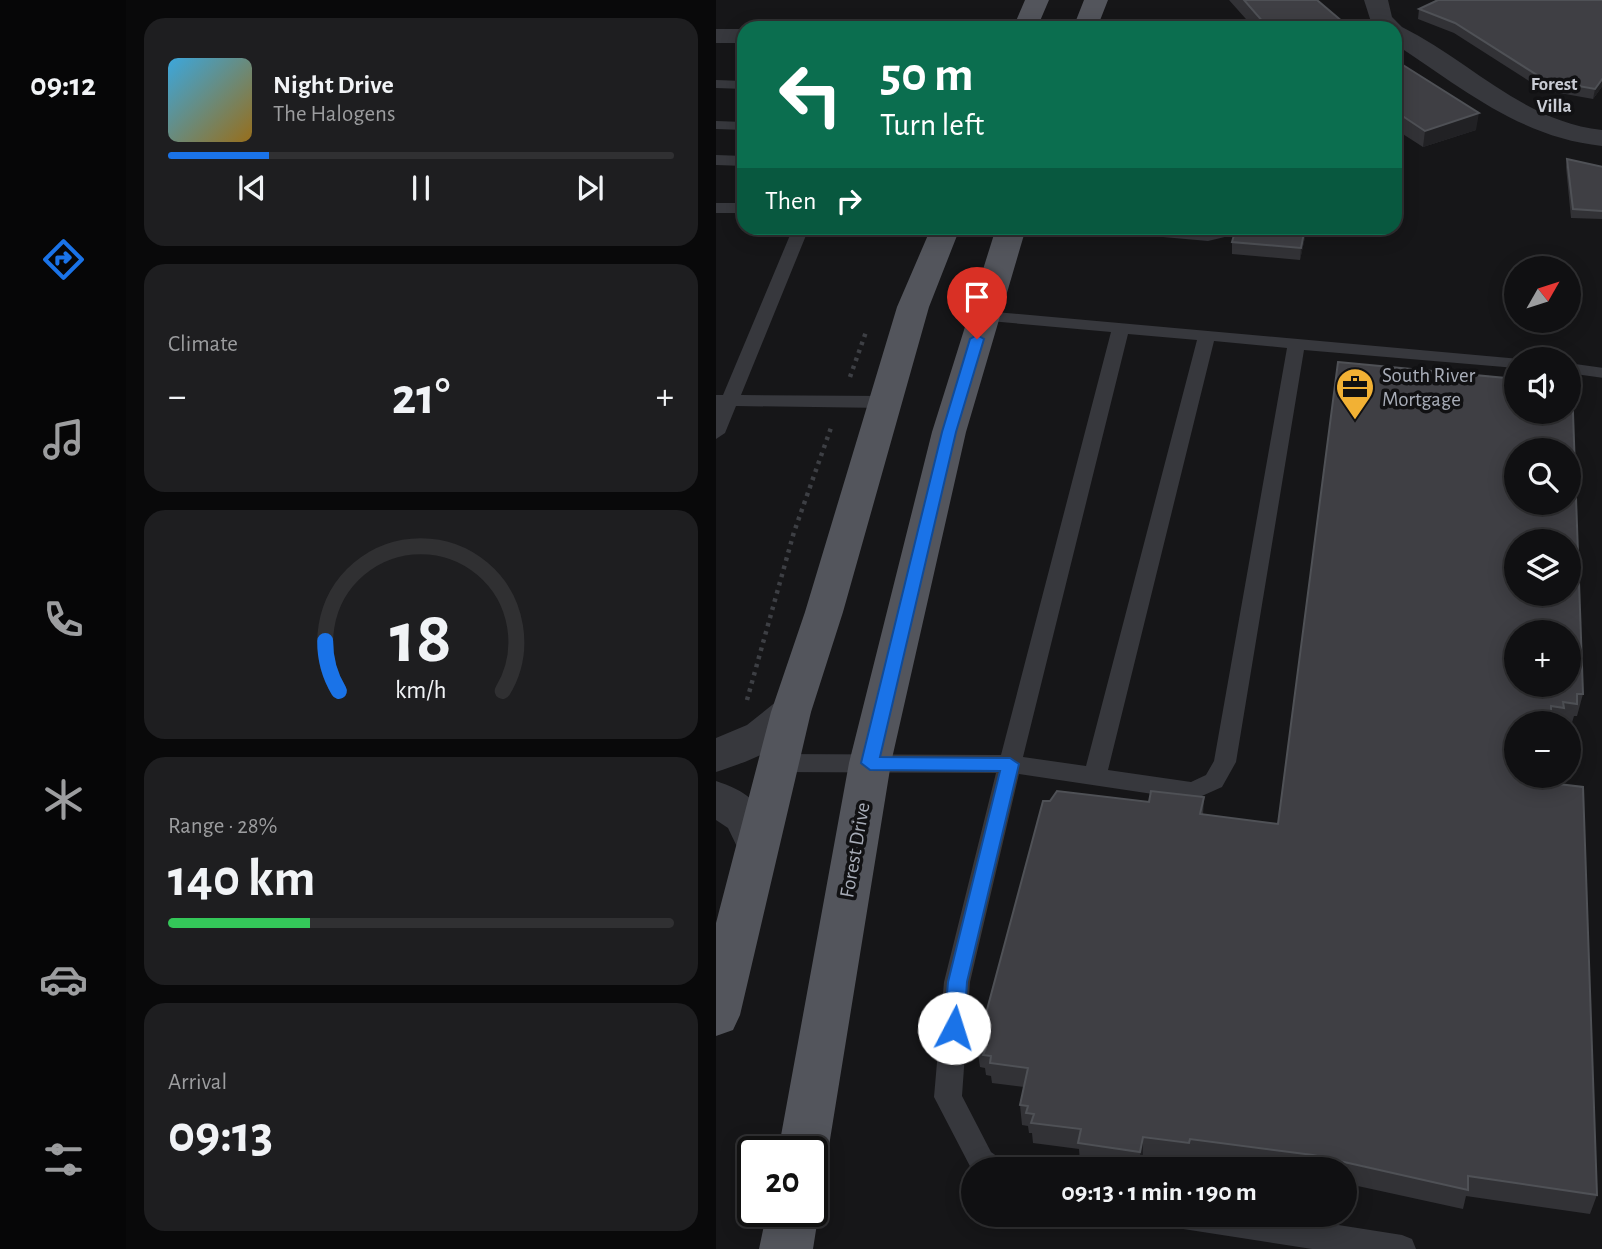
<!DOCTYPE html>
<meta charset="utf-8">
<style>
:root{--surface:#101012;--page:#1e1e20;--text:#f1f3f6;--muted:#9c9d9f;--line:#303032;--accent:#1a73e8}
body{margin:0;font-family:"Alegreya Sans",sans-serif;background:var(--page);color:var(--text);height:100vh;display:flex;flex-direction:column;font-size:26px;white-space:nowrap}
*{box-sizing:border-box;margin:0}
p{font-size:23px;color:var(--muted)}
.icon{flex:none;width:38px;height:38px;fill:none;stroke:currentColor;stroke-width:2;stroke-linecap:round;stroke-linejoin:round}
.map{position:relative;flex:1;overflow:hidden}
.drawer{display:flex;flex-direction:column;gap:18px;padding:18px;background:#09090a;width:590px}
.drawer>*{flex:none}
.banner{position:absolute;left:21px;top:21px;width:665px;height:214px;border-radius:21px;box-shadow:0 4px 18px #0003,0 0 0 2px var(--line);background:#0b6e4f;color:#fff;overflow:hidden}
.needle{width:46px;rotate:51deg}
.controls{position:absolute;left:788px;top:256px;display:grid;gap:14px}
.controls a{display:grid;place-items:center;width:77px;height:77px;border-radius:50%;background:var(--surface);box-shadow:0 4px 18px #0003,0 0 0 2px var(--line);font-size:35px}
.speed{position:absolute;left:21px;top:1136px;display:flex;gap:14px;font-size:35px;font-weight:700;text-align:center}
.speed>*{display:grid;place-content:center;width:91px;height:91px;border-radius:50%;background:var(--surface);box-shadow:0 4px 18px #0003,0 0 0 2px var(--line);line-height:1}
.speed .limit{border:4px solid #111;border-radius:10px;background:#fff;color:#111}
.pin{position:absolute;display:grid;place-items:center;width:60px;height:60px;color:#fff;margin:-72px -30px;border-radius:50% 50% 50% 0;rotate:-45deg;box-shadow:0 0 7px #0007}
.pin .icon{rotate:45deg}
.me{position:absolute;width:77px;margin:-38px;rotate:5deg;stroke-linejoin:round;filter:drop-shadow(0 0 5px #0008)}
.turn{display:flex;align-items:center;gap:24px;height:147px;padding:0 28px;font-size:32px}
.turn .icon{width:91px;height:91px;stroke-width:2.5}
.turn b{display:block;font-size:49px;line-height:60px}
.then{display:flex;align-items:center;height:66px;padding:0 28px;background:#0003;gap:14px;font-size:26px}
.big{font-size:52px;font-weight:700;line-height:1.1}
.drawer .tile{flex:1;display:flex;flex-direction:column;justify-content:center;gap:10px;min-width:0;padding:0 24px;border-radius:21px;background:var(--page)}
.drawer .dial{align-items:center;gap:0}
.dial svg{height:182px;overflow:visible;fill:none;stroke:var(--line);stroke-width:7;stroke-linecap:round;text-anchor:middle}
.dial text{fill:var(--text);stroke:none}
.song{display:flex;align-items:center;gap:21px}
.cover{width:84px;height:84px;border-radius:10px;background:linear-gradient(135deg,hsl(200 70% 55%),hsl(40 70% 35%))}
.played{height:7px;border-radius:4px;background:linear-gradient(90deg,var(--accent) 20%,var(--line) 20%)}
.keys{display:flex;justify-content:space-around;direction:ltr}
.heat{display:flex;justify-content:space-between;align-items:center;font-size:38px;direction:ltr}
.charge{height:10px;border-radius:5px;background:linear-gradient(90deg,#34c759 28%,var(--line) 0)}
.trip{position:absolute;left:245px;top:1157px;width:396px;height:70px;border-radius:35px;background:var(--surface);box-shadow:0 4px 18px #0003,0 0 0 2px var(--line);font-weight:700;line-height:70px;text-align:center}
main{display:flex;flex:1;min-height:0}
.tabs{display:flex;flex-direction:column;width:126px;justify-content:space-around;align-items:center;background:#060607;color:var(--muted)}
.tabs .icon{width:49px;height:49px}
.tabs .on{color:var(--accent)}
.tabs b{font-size:32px;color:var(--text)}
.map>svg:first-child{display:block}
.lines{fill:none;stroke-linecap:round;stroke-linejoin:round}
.path{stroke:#3d3f44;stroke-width:4.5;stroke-dasharray:3.5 5;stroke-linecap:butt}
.service{fill:#37383d;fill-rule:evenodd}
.minor{fill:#37383d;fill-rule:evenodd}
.tertiary{fill:#37383d;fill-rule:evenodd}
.primary{fill:#53555c;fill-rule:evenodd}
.wall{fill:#323236}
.shaded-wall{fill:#212124}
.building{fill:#3f3f44;stroke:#4f5156;stroke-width:2;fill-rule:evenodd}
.route{fill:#1a73e8;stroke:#114b97;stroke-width:2}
.labels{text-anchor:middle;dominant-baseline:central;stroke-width:7;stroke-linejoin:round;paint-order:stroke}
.far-neighbourhood-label{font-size:19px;font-weight:bold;fill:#c9ccd4;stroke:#111113}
.poi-label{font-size:21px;fill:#a8adb8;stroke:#111113;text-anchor:start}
.street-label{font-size:21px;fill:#a8adb8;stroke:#111113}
</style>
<main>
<nav class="tabs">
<b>09:12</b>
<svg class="icon on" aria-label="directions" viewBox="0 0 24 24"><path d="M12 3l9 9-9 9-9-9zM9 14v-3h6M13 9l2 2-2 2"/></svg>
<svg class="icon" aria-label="music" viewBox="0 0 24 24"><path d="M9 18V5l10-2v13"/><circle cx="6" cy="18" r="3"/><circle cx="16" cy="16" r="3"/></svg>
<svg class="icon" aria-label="phone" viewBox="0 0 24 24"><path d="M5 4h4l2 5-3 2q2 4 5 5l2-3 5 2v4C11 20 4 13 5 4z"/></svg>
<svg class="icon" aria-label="climate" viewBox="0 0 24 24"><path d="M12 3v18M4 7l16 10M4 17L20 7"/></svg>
<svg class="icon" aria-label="car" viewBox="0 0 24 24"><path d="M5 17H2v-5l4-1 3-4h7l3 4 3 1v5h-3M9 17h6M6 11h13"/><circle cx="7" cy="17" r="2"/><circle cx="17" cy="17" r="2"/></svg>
<svg class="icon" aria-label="filters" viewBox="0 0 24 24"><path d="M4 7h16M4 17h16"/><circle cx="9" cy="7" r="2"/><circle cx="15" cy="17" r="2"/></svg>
</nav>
<section class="drawer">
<div class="tile">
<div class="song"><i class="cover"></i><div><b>Night Drive</b><p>The Halogens</p></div></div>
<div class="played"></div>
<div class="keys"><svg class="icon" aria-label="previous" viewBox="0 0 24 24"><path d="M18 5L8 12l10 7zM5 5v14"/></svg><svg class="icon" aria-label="pause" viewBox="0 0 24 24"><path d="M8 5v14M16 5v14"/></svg><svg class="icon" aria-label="next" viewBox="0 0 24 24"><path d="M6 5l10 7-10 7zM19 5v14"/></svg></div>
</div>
<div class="tile"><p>Climate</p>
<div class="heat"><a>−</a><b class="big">21°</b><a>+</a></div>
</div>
<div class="tile dial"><svg viewBox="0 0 100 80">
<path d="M14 69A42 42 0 1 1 86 69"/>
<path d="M14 69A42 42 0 0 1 8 47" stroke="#1a73e8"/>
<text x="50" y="56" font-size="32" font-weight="700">18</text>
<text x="50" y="72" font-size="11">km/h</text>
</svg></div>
<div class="tile"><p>Range · 28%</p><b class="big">140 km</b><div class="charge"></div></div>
<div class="tile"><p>Arrival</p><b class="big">09:13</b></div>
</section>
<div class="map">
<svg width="887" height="1249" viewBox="0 0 887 1249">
<rect width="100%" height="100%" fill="#161618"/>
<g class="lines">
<path class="path" d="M 134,377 L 151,329
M 31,700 L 78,532 L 116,425"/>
<path class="service" d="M 0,80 L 28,81 L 28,89 L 0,88 Z
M 0,121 L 28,122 L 28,130 L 0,129 Z
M 0,155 L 28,156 L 28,166 L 0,165 Z
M 0,203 L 28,203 L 28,213 L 0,213 Z
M 77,228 L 93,228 L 25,395 L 169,396 L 178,402 L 169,408 L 20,406 L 9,433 L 0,439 L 0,395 L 7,395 Z
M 394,228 L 492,231 L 521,228 L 517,235 L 492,241 L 402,233 Z
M 268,311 L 804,359 L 800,359 L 800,368 L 588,350 L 520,762 L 506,787 L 477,800 L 303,774 L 254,982 L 246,1096 L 275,1152 L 286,1160 L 290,1169 L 257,1169 L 257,1172 L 218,1097 L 228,982 L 280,773 L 61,772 L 53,769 L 50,763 L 53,757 L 61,754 L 285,755 L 395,332 L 262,320 L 259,316 ZM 412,334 L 481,340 L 370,766 L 307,757 ZM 498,341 L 571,348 L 498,761 L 490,775 L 475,782 L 392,770 Z
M 852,363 L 887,368 L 887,378 L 852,373 Z
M 447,1214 L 553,1214 L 686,1235 L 696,1239 L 700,1249 L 596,1249 L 461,1228 L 451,1224 Z"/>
<path class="minor" d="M 648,0 L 672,0 L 676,17 L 686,27 C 755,61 807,122 887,130 L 887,146 C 805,138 746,88 679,44 L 679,28 L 656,25 Z
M 75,697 L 89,701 L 95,712 C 77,745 34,761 0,772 L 0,738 L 31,725 L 61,701 Z
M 0,781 C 39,794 46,807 62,843 L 55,855 L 40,860 L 25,855 L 12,828 L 0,820 Z"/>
<path class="tertiary" d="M 0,29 L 28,29 L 28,43 L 0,43 Z"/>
<path class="primary" d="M 309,0 L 333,0 L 321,28 L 297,28 Z
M 368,0 L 392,0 L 381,28 L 357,28 Z
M 215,228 L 244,228 L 213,307 L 127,612 L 95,712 L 24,1015 L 17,1030 L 0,1036 L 0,923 L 55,712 L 89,612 L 181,307 Z
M 280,228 L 310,228 L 250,432 L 175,763 L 112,1152 L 105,1169 L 96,1172 L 96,1152 L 62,1152 L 133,763 L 216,432 Z
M 96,1195 L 103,1211 L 97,1249 L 43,1249 L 51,1211 L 96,1211 Z"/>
</g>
<path class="wall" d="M 513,0 L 601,0 L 634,28 L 538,28 Z
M 887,0 L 887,85 L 877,99 L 827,90 L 738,33 L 702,19 L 703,9 Z
M 679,60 L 760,130 L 707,147 L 679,129 Z
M 851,159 L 887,167 L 887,219 L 855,218 L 850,167 Z
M 520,228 L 591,228 L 584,260 L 516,254 L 516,242 Z
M 622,362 L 867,694 L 861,716 L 858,716 L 855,726 L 852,725 L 852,723 L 800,723 L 826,782 L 881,1195 L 874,1214 L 750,1196 L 747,1209 L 628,1183 L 628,1169 L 548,1169 L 474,1159 L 473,1163 L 427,1156 L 425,1169 L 404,1169 L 364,1163 L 363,1149 L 317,1143 L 316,1133 L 313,1133 L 312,1126 L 306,1125 L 304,1105 L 308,1087 L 276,1083 L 275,1076 L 270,1075 L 269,1068 L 264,1067 L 261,1047 L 433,802 L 488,797 L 487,815 L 562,824 Z"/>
<path class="shaded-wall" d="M 887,78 L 887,85 L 877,99 L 879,89 Z
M 763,113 L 760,130 L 707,147 L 709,131 Z
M 589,228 L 591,228 L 584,260 L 585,248 Z
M 427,1137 L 427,1156 L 425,1169 L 424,1152 Z"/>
<path class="building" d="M 528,0 L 601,0 L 634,28 L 557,28 L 548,23 Z
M 722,0 L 887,0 L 887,78 L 879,89 L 829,80 L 739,23 L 703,9 Z
M 679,60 L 763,113 L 709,131 L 679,111 Z
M 851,159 L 887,167 L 887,211 L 857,209 Z
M 520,228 L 589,228 L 585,248 L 516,242 Z
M 622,362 L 800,379 L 800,411 L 852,411 L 852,384 L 856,385 L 867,694 L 861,694 L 861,704 L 847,702 L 848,708 L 835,706 L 835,714 L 826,712 L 826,723 L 800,723 L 800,775 L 826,775 L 826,782 L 867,787 L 881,1195 L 752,1176 L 752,1190 L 597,1155 L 474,1139 L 473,1143 L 427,1137 L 424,1152 L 362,1143 L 365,1129 L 315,1123 L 318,1114 L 310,1113 L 312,1106 L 304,1105 L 312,1068 L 274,1063 L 275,1056 L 267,1055 L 270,1048 L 261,1047 L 327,801 L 334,801 L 341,791 L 433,802 L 435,791 L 488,797 L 484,814 L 562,824 ZM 800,450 L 852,450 L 852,502 L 800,502 ZM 800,541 L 852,541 L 852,593 L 800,593 ZM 800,632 L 852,632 L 852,684 L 800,684 Z"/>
<path class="route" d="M 261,335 L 268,339 L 240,432 L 164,757 L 294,758 L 303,764 L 251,982 L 248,1028 L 245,1034 L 238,1037 L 231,1034 L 228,1028 L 232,982 L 284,771 L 154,770 L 145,763 L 226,432 L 254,339 Z"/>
<defs>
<symbol id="office-pin" viewBox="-11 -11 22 30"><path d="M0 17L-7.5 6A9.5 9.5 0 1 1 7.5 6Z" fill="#f2b134" stroke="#111113"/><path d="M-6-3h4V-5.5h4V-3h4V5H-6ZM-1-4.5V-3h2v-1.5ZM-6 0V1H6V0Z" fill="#111"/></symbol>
</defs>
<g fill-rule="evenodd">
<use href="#office-pin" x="617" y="365" width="44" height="60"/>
</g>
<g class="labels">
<g class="far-neighbourhood-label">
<text x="838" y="84">Forest<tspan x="838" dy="22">Villa</tspan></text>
</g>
<g class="poi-label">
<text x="666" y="375">South River<tspan x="666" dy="24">Mortgage</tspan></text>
</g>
<g class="street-label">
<text transform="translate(139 850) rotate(-80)">Forest Drive</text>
</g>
</g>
</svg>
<div class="controls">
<a><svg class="needle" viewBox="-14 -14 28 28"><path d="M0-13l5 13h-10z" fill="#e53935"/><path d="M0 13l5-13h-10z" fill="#9c9d9f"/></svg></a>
<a><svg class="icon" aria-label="sound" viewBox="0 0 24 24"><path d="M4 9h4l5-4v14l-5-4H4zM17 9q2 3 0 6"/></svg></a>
<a><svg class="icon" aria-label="search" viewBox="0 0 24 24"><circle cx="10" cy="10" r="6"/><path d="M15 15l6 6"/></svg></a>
<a><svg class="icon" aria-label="layers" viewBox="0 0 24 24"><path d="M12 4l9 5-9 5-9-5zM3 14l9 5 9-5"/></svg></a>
<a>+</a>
<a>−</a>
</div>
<div class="speed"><div class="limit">20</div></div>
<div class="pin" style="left:261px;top:339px;background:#d93025"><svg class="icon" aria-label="arrive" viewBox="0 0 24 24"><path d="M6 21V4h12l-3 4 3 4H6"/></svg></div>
<svg class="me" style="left:238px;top:1028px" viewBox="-20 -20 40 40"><circle r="19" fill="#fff"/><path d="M0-13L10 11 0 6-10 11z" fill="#1a73e8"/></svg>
<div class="trip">09:13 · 1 min · 190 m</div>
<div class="banner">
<div class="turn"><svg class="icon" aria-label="left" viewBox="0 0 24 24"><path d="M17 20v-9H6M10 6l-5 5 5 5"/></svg><div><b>50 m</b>Turn left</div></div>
<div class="then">Then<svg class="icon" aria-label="right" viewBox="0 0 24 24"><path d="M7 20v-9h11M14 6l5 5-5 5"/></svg></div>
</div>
</div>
</main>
